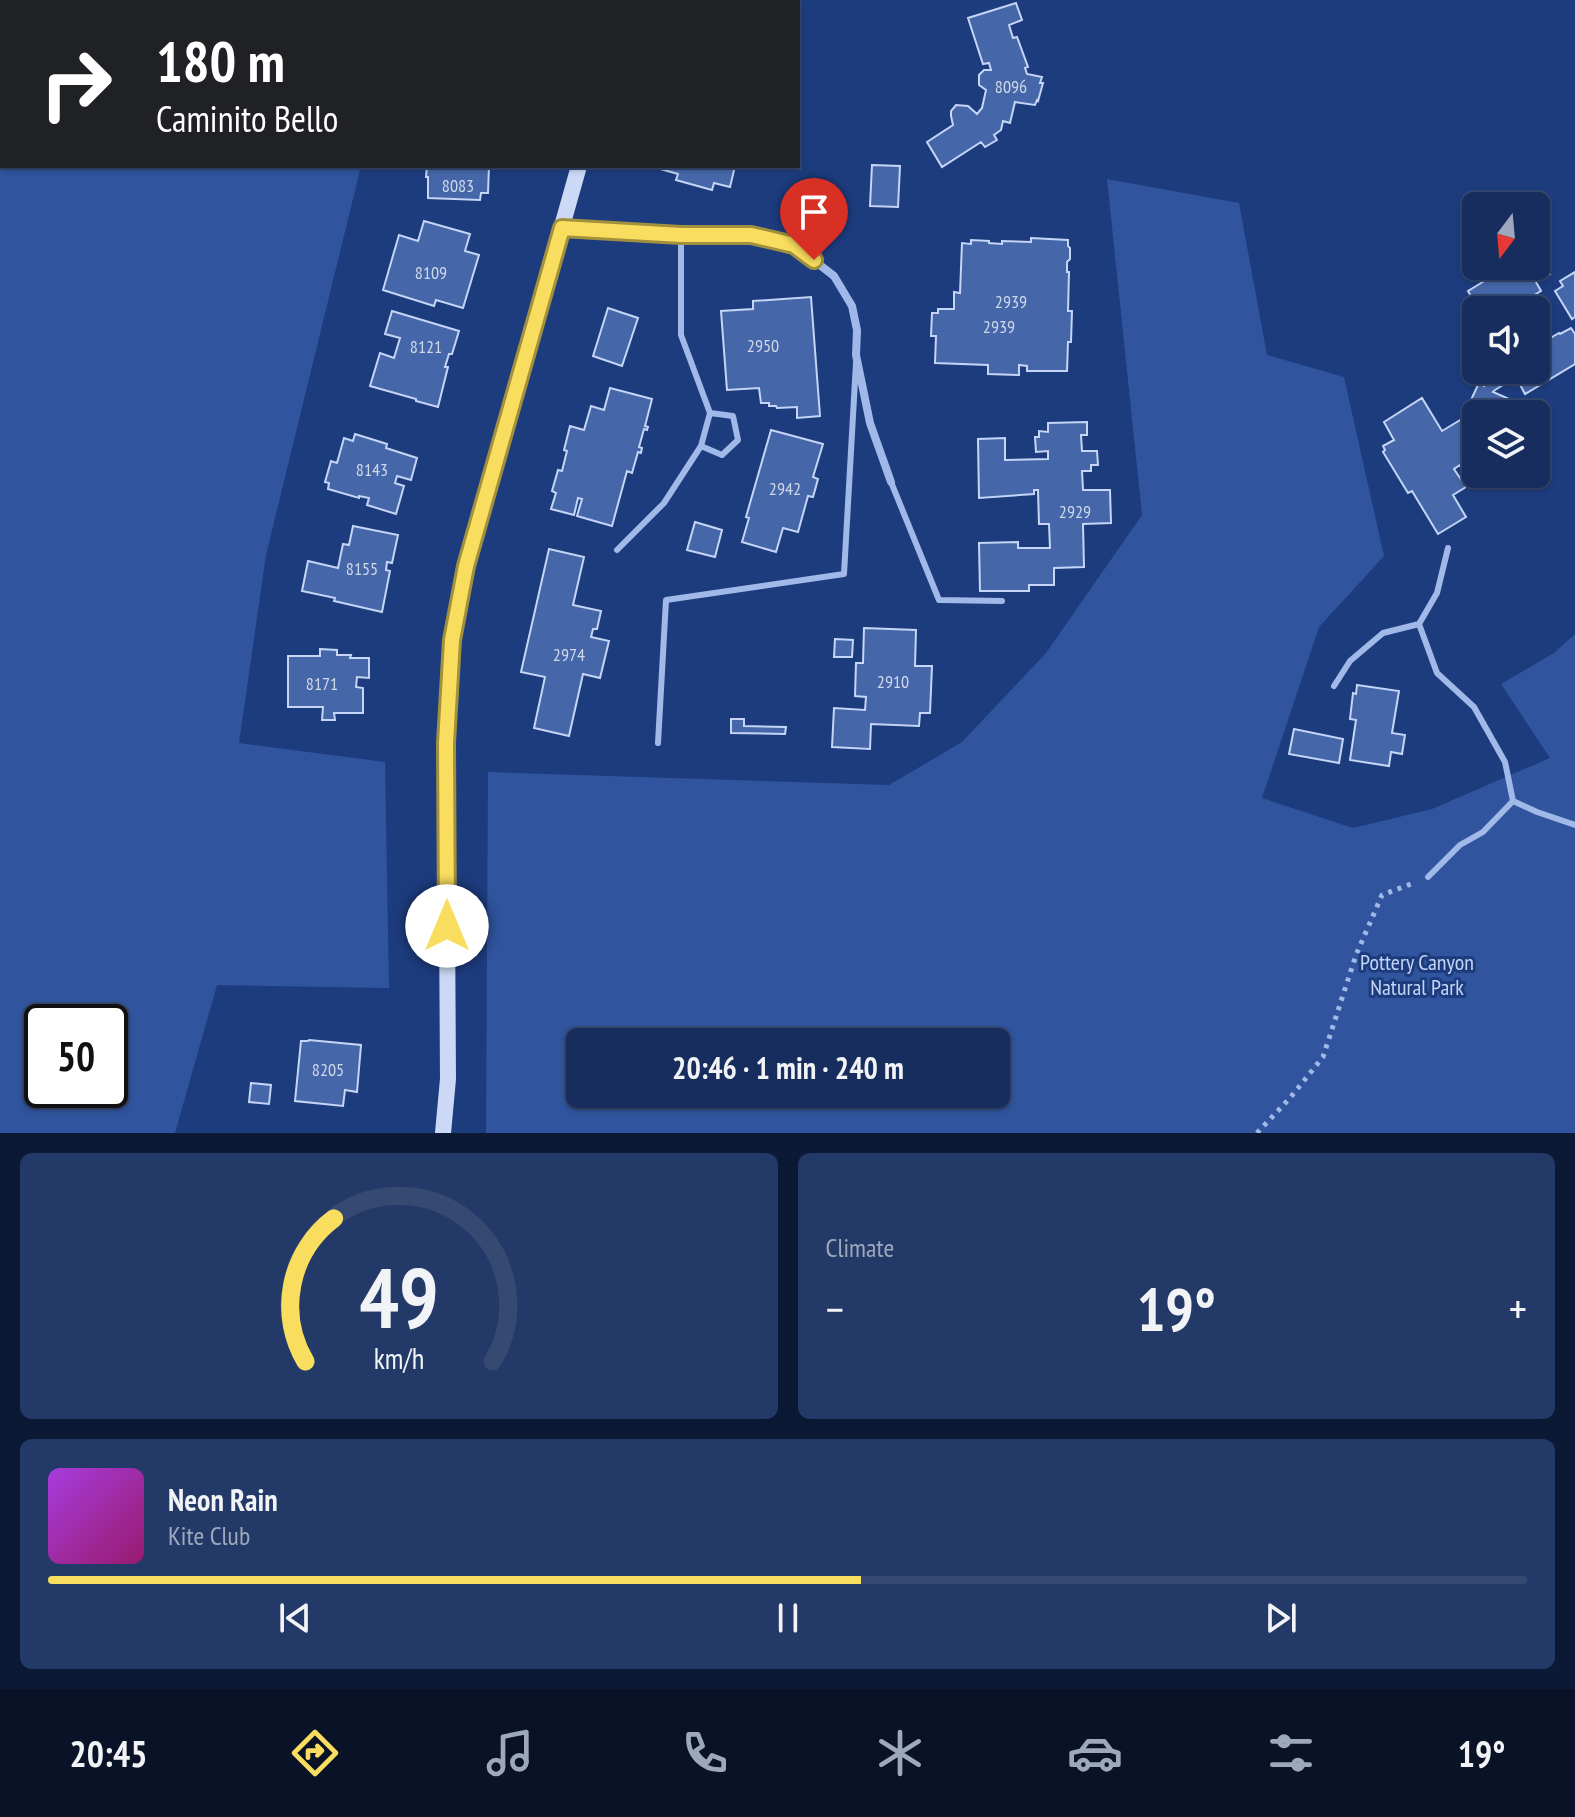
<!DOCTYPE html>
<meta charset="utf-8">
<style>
:root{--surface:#162d5e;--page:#233967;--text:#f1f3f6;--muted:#9ea8bc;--line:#354973;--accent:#f8dd5e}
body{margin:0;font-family:"PT Sans Narrow",sans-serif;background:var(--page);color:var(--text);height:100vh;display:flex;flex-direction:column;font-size:30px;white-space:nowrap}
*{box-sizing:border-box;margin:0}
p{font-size:26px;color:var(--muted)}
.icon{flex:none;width:44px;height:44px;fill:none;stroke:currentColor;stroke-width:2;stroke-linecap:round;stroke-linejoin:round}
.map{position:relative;height:1133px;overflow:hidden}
.drawer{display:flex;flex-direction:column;gap:20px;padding:20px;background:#0c1934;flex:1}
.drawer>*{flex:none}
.guide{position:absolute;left:0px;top:0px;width:800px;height:168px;box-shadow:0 2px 6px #0004,0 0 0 2px var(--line);background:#202124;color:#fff;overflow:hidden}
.needle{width:52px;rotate:196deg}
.tools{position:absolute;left:1462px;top:192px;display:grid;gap:16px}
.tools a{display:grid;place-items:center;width:88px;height:88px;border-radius:12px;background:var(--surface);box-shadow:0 2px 6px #0004,0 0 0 2px var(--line);font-size:40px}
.speed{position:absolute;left:24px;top:1004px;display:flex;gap:16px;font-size:40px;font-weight:700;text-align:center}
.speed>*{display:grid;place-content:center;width:104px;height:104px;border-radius:50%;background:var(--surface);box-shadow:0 2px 6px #0004,0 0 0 2px var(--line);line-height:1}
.speed .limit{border:4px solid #111;border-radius:12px;background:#fff;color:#111}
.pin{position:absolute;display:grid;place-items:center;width:68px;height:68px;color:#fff;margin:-82px -34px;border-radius:50% 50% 50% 0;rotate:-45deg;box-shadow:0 0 8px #0007}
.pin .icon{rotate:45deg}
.me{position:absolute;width:88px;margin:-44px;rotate:0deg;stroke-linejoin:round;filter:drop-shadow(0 0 6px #0008)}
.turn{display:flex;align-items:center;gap:28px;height:168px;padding:0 24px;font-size:36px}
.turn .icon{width:104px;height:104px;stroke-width:2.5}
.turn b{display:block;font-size:56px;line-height:68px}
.big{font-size:60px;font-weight:700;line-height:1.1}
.drawer .card{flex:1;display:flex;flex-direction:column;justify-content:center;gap:12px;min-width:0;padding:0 28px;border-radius:12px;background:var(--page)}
.drawer .dial{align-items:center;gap:0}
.dial svg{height:208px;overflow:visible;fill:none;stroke:var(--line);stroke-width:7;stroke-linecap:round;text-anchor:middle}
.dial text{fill:var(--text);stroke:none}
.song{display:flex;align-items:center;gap:24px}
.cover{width:96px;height:96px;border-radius:12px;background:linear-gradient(135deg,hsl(280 70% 55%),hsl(320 70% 35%))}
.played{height:8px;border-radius:4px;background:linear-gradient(90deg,var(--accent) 55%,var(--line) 55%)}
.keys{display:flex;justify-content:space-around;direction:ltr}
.heat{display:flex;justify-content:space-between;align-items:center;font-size:44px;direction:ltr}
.drawer .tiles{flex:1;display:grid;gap:20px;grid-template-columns:1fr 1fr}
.card:last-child{grid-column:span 2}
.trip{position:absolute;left:566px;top:1028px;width:444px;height:80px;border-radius:12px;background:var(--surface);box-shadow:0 2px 6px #0004,0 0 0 2px var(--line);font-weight:700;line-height:80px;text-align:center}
.dock{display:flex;height:128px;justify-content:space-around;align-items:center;background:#091226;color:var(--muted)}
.dock .icon{width:56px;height:56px}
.dock .selected{color:var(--accent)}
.dock b{font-size:36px;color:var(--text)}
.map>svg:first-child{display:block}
.green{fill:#30549d;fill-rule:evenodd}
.building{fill:#4566a8;stroke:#c4d5f6;stroke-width:2}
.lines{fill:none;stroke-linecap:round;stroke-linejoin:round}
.path{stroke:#a0b9e8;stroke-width:5;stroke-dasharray:4 6;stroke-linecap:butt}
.service{stroke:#a0b9e8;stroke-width:6}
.minor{stroke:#a0b9e8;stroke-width:8}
.secondary{stroke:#cbd9f6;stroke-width:16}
.route-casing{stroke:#a1903d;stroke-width:20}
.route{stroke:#f8dd5e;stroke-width:14}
.labels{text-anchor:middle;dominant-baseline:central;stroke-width:6;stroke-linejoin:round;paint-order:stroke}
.number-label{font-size:18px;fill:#d0d9e9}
.park-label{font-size:22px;fill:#c4d5f6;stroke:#1d3c7e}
</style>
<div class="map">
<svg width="1575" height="1133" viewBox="0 0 1575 1133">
<rect width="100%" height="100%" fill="#1d3c7e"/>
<path class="green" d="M 0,0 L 306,0 L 307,2 L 2,2 L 2,166 L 361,166 L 266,555 L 239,743 L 385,762 L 389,988 L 217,985 L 175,1133 L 0,1133 ZM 42,1022 L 110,1022 L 110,1090 L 42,1090 Z
M 1107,179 L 1239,203 L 1267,355 L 1344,377 L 1384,556 L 1319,627 L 1262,798 L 1353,828 L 1432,809 L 1550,758 L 1501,684 L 1554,653 L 1575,634 L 1575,1133 L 486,1133 L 488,772 L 889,785 L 962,742 L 1046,653 L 1142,515 ZM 580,1042 L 996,1042 L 996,1094 L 580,1094 Z"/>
<path class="building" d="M 1016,3 L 1022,20 L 1009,25 L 1013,38 L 1017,37 L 1028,67 L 1025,68 L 1027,74 L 1042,77 L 1040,83 L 1043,83 L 1038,101 L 1037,100 L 1035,105 L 1015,102 L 1010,123 L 1003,121 L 1001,130 L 994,135 L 997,140 L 985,147 L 981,142 L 942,167 L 927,142 L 953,125 L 951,116 L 951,111 L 956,105 L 968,106 L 977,114 L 982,108 L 986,90 L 979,85 L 979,75 L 984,70 L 991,70 L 989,63 L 983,64 L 968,18 Z
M 872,165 L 900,166 L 898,207 L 870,206 Z
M 427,166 L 489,166 L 488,193 L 481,193 L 480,200 L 428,198 L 428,177 L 426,177 Z
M 650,166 L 735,166 L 730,187 L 714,183 L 712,190 L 676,180 L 678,174 Z
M 424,221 L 470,234 L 465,251 L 479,255 L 463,308 L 436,300 L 434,306 L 383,290 L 399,235 L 418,241 Z
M 1031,238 L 1068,240 L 1068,246 L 1070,248 L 1070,259 L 1067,262 L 1067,272 L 1069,272 L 1068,311 L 1072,311 L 1071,342 L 1068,342 L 1067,371 L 1027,371 L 1027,366 L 1019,365 L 1019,375 L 988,374 L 988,365 L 935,363 L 936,336 L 931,336 L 932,313 L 938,313 L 938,309 L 954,309 L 954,292 L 960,293 L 962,243 L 971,244 L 971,240 L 989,241 L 989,243 L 1002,244 L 1002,241 L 1031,242 Z
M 1541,258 L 1550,274 L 1536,282 L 1541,291 L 1509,310 L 1479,310 L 1468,291 L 1509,266 L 1536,266 L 1536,261 Z
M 1575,272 L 1575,317 L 1572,319 L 1555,291 L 1563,286 L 1560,281 Z
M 811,297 L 820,416 L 797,418 L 797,407 L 777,408 L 776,406 L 769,406 L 769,403 L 761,403 L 759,388 L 727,390 L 721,311 L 753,309 L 753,301 Z
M 608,308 L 638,318 L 622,366 L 593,356 Z
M 392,311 L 459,331 L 452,354 L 449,354 L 445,367 L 448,367 L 438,407 L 416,401 L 416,399 L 370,386 L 380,353 L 394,358 L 400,338 L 385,334 Z
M 1571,328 L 1575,334 L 1575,364 L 1525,394 L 1516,377 L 1495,390 L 1493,392 L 1516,402 L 1510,414 L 1476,414 L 1476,456 L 1469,460 L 1471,463 L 1462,468 L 1460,465 L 1454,469 L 1466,487 L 1453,495 L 1466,517 L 1438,534 L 1412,491 L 1408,493 L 1383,452 L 1385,450 L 1383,446 L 1394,440 L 1384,422 L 1422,398 L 1442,431 L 1470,414 L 1474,407 L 1469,404 L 1479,383 L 1484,386 L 1486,382 L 1505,370 L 1536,370 L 1536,339 L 1540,346 L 1542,343 L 1559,333 L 1560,334 Z
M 610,388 L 652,399 L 645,426 L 648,427 L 647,430 L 644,429 L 639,447 L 642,448 L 641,453 L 638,452 L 632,473 L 627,471 L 612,526 L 577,516 L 582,499 L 578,498 L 574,515 L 551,509 L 556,493 L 552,491 L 558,470 L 562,471 L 567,451 L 564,450 L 570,426 L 584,430 L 591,406 L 604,410 Z
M 1087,422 L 1087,435 L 1081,435 L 1082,451 L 1097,451 L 1098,465 L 1091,465 L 1091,471 L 1082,471 L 1083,490 L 1110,490 L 1111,523 L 1083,524 L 1084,567 L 1054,568 L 1054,585 L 1029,585 L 1029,591 L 980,591 L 979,543 L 1018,542 L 1018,548 L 1050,548 L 1049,524 L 1039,524 L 1038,490 L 1034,490 L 1034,494 L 979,498 L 978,439 L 1005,438 L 1005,460 L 1048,459 L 1048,451 L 1036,452 L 1035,437 L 1039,437 L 1039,431 L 1048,432 L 1048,423 Z
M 771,430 L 823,444 L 813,477 L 818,479 L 813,497 L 808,496 L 798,532 L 783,528 L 776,552 L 742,542 L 749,518 L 746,517 Z
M 355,434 L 387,444 L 386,448 L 417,458 L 411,480 L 397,476 L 395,483 L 404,486 L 396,514 L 367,505 L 369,498 L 359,496 L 359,498 L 328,489 L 329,483 L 325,482 L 331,461 L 337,463 L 344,438 L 353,441 Z
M 695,522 L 722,530 L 715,557 L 687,550 Z
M 353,526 L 398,535 L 392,563 L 387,562 L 386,570 L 390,571 L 382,612 L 334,601 L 335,598 L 302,591 L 308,561 L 338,568 L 343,544 L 349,545 Z
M 549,549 L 584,557 L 573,605 L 601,611 L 597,629 L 593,629 L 591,637 L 609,641 L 600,678 L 583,674 L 569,736 L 534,728 L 545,677 L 521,672 Z
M 864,628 L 916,630 L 915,666 L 932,666 L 930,713 L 920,713 L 919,726 L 871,724 L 870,749 L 832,747 L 834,708 L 865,710 L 866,697 L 855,696 L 856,663 L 863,663 Z
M 835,639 L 853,640 L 852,657 L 834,657 Z
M 320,649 L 337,650 L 337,655 L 351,655 L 350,658 L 369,658 L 369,678 L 357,677 L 356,687 L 363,688 L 363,713 L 334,713 L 335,720 L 322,720 L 323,707 L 288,707 L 288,656 L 320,656 Z
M 1357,685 L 1399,691 L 1392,733 L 1405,735 L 1402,754 L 1391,752 L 1389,766 L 1350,760 L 1356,720 L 1350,719 L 1353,693 L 1356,694 Z
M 731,719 L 744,719 L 744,726 L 786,727 L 785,734 L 731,733 Z
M 1294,729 L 1343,739 L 1339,763 L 1289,754 Z
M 309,1040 L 361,1045 L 357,1092 L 345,1090 L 343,1106 L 295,1101 L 301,1041 L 308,1041 Z
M 251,1083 L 271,1085 L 269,1104 L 249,1102 Z"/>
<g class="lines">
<path class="path" d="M 1257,1133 L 1290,1098 L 1323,1057 L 1356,955 L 1382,895 L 1416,882"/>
<path class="service" d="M 681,235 L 681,335 L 710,413 L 733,416 L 738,440 L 722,455 L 701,446
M 891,482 L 939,600 L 1002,601
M 1448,548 L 1437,593 L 1419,624 L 1437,673 L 1474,707 L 1505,762 L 1513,801
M 617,550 L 664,503 L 701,446 L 710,413
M 1334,686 L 1350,661 L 1383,633 L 1419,624
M 658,743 L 666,600 L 844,574 L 856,363
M 1513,801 L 1537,812 L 1575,825
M 1428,877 L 1460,845 L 1483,832 L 1513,801"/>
<path class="minor" d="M 562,228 L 681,235 L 751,235 L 794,245 L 834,276 L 852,306 L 857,330 L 856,355 L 870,423 L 891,482"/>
<path class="secondary" d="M 629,2 L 629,0
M 443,1133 L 448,1079 L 446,743 L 452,640 L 466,566 L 579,166"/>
</g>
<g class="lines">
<defs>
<path id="route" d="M 447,926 L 446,743 L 452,640 L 466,566 L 562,228 L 681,235 L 751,235 L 794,245 L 814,260"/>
</defs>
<use href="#route" class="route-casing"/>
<use href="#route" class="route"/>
</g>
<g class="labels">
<g class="number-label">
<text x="1011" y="86">8096</text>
<text x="458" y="185">8083</text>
<text x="431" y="272">8109</text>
<text x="1011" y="301">2939</text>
<text x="999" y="326">2939</text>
<text x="763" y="345">2950</text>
<text x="426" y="346">8121</text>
<text x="372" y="469">8143</text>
<text x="785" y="488">2942</text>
<text x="1075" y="511">2929</text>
<text x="362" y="568">8155</text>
<text x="569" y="654">2974</text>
<text x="893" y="681">2910</text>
<text x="322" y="683">8171</text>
<text x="328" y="1069">8205</text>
</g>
<g class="park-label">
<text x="1417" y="962">Pottery Canyon<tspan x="1417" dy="25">Natural Park</tspan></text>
</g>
</g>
</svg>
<div class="tools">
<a><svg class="needle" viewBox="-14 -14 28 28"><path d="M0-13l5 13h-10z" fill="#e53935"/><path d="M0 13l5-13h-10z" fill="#9ea8bc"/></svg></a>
<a><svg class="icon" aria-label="sound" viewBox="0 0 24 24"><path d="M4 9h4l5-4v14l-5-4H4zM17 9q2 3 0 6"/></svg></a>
<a><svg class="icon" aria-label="layers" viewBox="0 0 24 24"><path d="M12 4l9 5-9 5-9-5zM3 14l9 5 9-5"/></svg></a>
</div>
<div class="speed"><div class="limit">50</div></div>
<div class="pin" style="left:814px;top:260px;background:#d93025"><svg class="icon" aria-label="arrive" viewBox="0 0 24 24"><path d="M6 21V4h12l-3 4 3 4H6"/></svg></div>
<svg class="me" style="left:447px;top:926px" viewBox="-20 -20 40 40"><circle r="19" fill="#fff"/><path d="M0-13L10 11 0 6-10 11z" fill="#f8dd5e"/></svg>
<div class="trip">20:46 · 1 min · 240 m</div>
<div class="guide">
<div class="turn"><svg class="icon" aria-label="right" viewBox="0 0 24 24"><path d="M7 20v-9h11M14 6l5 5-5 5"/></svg><div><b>180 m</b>Caminito Bello</div></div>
</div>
</div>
<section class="drawer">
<div class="tiles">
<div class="card dial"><svg viewBox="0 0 100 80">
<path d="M14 69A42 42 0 1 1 86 69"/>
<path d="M14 69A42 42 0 0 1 25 14" stroke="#f8dd5e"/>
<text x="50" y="56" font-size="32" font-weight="700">49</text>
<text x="50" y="72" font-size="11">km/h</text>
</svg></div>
<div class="card"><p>Climate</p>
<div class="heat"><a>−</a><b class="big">19°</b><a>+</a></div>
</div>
<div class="card">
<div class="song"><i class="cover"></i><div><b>Neon Rain</b><p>Kite Club</p></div></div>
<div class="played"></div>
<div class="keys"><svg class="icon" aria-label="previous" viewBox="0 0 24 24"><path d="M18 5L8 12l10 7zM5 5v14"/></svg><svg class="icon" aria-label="pause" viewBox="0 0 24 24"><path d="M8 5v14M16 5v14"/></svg><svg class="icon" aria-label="next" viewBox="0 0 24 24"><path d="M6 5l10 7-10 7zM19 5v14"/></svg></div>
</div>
</div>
</section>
<nav class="dock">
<b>20:45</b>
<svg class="icon selected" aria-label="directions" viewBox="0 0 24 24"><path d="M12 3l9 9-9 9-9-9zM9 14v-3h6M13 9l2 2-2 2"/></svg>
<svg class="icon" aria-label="music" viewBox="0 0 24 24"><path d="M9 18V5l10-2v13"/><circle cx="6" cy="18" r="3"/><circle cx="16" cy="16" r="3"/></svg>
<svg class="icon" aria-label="phone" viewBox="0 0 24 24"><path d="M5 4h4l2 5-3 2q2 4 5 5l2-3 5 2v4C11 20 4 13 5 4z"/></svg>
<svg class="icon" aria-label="climate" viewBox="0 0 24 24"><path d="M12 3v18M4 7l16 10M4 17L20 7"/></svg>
<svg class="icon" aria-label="car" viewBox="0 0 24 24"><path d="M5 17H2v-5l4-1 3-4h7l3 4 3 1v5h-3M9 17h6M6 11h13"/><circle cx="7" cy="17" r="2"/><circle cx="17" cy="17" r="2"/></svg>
<svg class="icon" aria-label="filters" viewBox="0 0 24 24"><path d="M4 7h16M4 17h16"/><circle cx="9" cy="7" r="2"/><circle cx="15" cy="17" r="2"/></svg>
<b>19°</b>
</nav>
